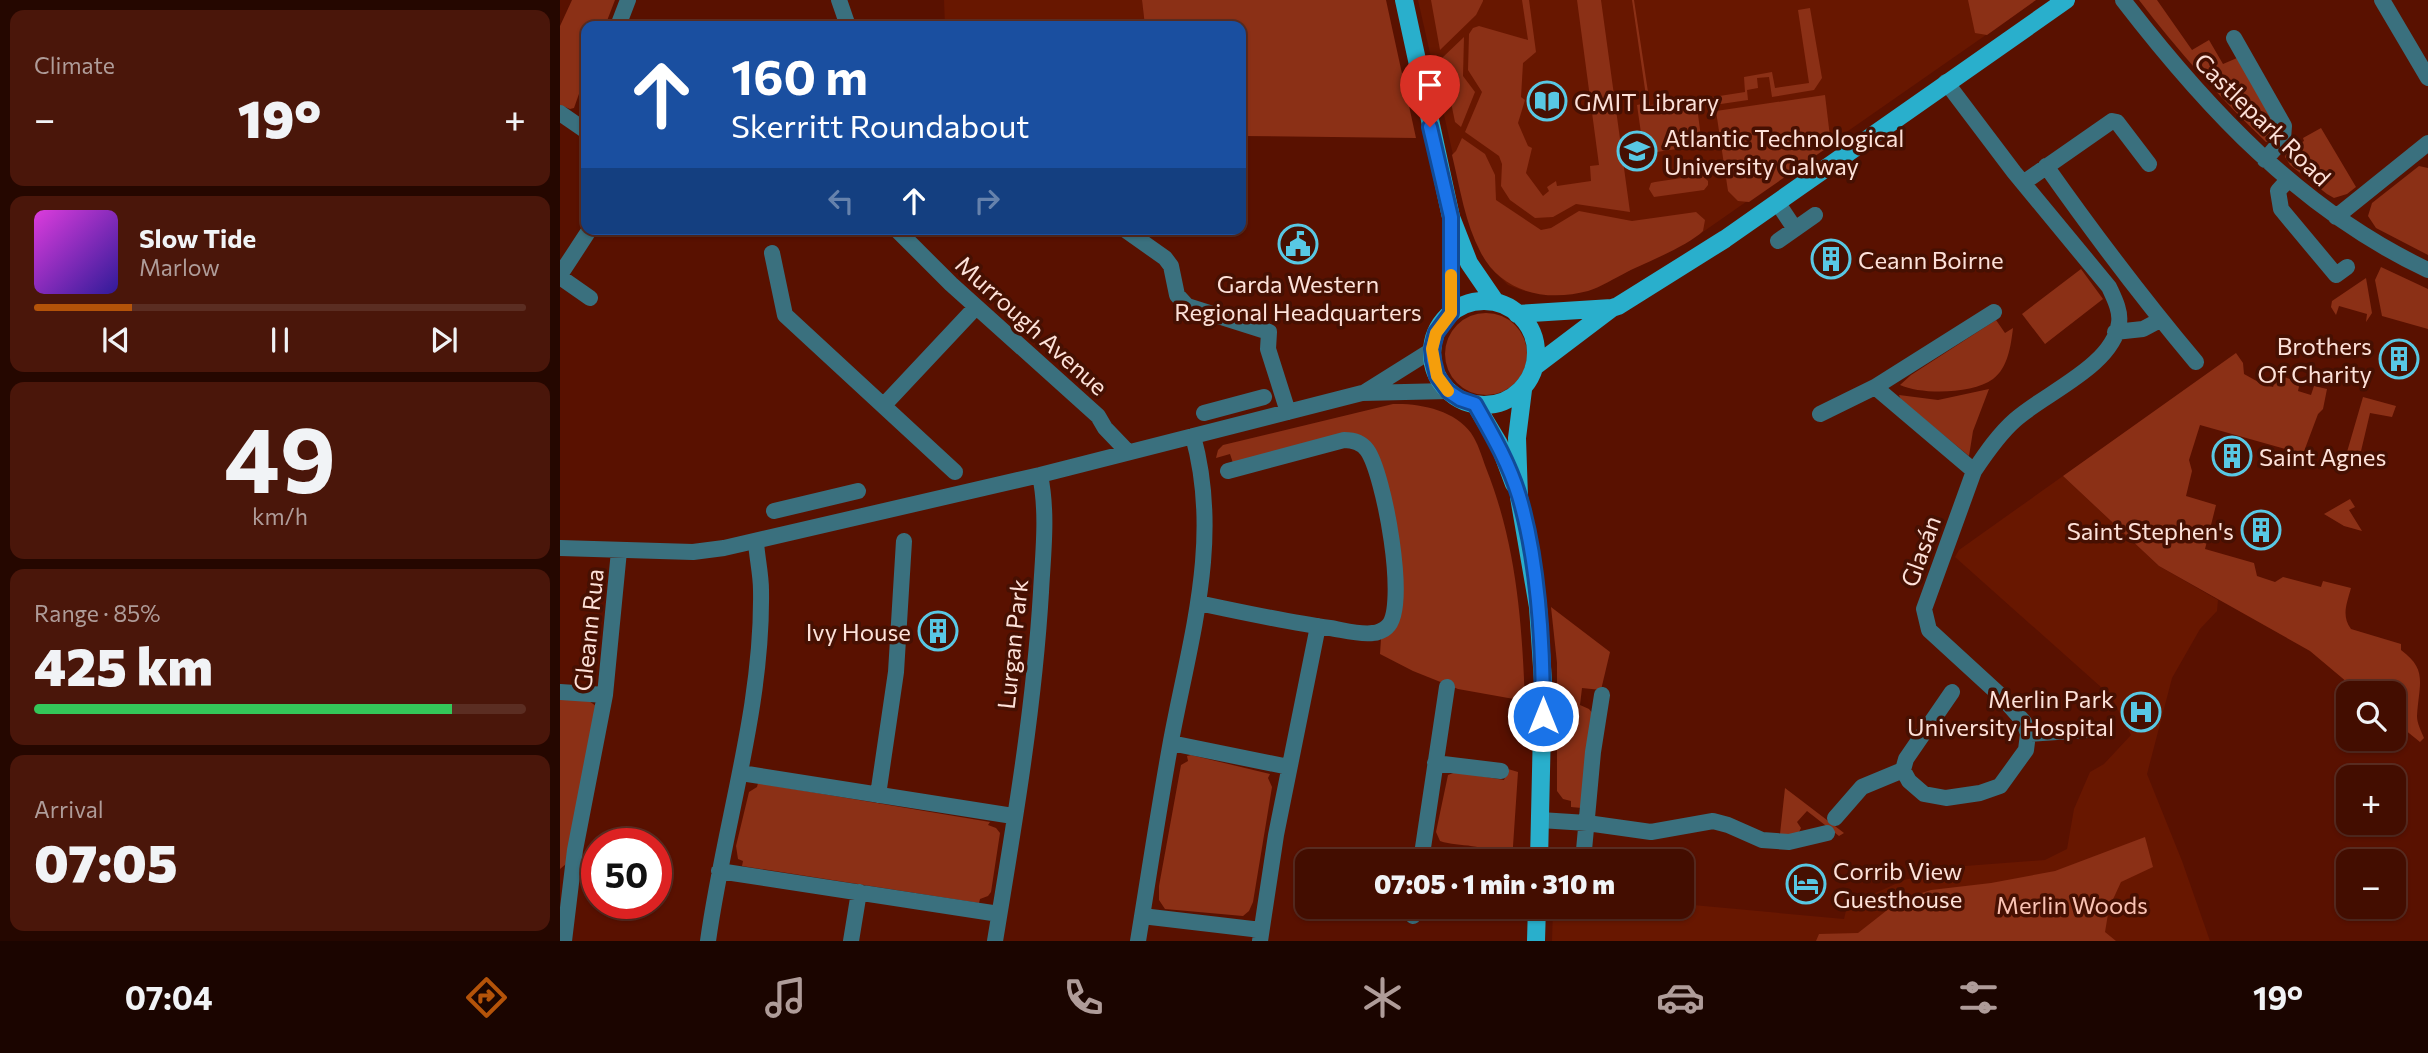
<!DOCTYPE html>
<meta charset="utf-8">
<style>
:root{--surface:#430d00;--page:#4a160a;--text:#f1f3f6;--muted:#af9c99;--line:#5b2d22;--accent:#b45309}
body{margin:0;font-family:Commissioner,sans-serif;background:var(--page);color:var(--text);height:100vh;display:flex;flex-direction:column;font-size:26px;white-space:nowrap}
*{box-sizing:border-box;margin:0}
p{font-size:23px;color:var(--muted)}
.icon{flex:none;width:38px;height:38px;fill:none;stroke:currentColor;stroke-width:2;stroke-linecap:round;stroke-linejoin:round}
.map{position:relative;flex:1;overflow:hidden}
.panel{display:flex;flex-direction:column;gap:10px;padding:10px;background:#250700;width:560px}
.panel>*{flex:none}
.top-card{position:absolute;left:21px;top:21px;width:665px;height:214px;border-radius:14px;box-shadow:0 2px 5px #0004,0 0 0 2px var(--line);background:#1a4fa0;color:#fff;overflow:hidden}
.fabs{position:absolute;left:1776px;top:681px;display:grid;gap:14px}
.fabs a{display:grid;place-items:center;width:70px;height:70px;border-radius:14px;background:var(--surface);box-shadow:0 2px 5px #0004,0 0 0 2px var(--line);font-size:35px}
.speed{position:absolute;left:21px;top:828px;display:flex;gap:14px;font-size:35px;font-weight:700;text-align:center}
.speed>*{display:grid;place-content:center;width:91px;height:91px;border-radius:50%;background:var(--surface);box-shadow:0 2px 5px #0004,0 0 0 2px var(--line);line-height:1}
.speed .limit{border:10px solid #d22;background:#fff;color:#111}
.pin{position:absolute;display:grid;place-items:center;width:60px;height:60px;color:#fff;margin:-72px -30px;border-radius:50% 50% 50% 0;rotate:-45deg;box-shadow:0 0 7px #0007}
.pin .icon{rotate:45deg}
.me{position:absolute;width:77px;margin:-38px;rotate:0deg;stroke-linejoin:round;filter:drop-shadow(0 0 5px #0008)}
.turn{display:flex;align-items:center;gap:24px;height:147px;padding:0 35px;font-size:32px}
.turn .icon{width:91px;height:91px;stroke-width:2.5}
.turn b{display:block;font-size:49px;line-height:60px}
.lanes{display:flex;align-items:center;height:66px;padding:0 35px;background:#0003;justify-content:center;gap:35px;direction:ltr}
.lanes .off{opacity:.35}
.big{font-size:52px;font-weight:800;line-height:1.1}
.panel .card{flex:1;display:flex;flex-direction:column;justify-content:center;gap:10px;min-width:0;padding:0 24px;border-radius:14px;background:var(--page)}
.panel .dial{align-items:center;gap:0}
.dial b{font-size:91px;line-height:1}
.song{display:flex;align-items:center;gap:21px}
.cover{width:84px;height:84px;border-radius:10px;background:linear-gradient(135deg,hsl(300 70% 55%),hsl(250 70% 35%))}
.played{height:7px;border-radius:4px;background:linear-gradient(90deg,var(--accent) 20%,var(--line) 20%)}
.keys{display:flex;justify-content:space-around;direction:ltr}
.heat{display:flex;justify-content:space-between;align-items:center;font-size:38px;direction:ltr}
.charge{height:10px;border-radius:5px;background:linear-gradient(90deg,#34c759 85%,var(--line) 0)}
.trip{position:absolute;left:735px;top:849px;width:399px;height:70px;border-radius:14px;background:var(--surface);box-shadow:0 2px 5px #0004,0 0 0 2px var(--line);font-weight:800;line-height:70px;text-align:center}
.dock{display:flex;height:112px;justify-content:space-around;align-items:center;background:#1b0500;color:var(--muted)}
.dock .icon{width:49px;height:49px}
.dock .on{color:var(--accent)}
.dock b{font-size:32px;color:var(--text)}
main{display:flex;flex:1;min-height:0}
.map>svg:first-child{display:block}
.built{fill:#681700}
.green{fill:#8b3016}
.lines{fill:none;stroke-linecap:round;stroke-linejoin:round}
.minor{stroke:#3a707e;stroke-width:16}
.major{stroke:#29afcc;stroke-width:18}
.route-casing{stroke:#114b97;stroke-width:18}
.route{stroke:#1a73e8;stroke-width:12}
.slow{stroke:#f59e0b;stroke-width:12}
.labels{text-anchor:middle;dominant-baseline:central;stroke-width:7;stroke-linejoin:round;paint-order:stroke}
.poi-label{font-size:24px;fill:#fde1d9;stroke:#461002;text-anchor:start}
.street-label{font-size:24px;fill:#fde1d9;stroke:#461002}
.park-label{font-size:24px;fill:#fac3b4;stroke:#461002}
</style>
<main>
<section class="panel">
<div class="card"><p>Climate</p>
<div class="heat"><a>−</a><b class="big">19°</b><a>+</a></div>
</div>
<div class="card">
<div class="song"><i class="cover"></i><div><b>Slow Tide</b><p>Marlow</p></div></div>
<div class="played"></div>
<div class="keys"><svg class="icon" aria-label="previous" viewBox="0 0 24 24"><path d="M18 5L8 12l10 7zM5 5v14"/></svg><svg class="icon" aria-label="pause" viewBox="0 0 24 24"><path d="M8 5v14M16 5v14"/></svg><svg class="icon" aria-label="next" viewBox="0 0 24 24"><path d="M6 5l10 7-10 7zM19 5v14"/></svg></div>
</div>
<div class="card dial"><b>49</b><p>km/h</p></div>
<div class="card"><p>Range · 85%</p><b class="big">425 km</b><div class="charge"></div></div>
<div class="card"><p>Arrival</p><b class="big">07:05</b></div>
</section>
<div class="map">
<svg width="1868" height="941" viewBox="0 0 1868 941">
<rect width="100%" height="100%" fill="#591100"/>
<path class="built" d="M 384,0 L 582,0 L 585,26 L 385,26 Z
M 858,0 L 1476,0 L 1140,234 L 1033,289 L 993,295 L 964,291 L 948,285 L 930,267 L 919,249 L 908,221 Z
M 1503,476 L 1599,566 L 1658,600 L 1657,611 L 1640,629 L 1612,678 L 1587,774 L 1622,861 L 1650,941 L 992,941 L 993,907 L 1122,906 L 1122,904 L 1284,919 L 1287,906 L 1344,880 L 1405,866 L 1485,860 L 1507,849 L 1514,809 L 1530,772 L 1544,764 L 1571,735 L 1551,696 L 1395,557 L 1399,550 Z"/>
<path class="green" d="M 12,0 L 55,0 L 45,26 L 26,26 L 26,74 L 14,108 L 10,109 L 0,105 L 0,26 Z
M 582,0 L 826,0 L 856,138 L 681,136 L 681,26 L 585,26 Z
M 871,0 L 923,0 L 923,1 L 916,15 L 880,50 Z
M 962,0 L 969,0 L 976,52 L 963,63 L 961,97 L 965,100 L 958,123 L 968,146 L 972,148 L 966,173 L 983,196 L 989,191 L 987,187 L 996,181 L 997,186 L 1031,181 L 1030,166 L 1039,165 L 1017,0 L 1041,0 L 1070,212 L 1016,204 L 993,217 L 975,218 L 950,200 L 941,186 L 942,164 L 939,156 L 905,132 L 922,92 L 908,70 L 909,34 L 913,28 L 919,26 L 968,40 Z
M 1072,0 L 1074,0 L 1090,105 L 1136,99 L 1142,145 L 1084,154 L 1077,105 L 1087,103 Z
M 1408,0 L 1476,0 L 1427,35 L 1415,33 Z
M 1579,0 L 1597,0 L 1632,50 L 1649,40 L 1663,64 L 1677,58 L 1718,124 L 1715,139 L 1706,142 C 1660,98 1618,51 1579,0 Z
M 1250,8 L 1262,78 L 1254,90 L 1212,97 L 1209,77 L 1197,78 L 1198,88 L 1187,90 L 1188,100 L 1154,105 L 1153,97 L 1185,92 L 1184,77 L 1212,72 L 1215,88 L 1249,83 L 1238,10 Z
M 904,37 L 903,76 L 915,92 L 901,127 L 895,122 L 882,58 Z
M 1265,95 L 1271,145 L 1189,202 L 1178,201 L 1168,191 L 1156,111 Z
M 1761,128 L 1796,187 L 1787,194 L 1774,198 L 1767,194 L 1730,165 L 1725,157 L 1727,151 L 1744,141 L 1743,138 Z
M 902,138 L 925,154 L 935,175 L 936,200 L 981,230 L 991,228 L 1019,211 L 1072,221 L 1136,212 L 1145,220 L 1143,231 C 1128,246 1087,262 1067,272 C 1055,278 1041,287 1028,291 C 987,302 942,293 921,253 C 905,223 900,188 892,155 L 896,151 Z
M 1859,166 L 1868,168 L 1868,255 L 1816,228 L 1808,216 L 1812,203 Z
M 1142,175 L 1148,181 L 1148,185 L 1144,190 L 1094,197 L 1089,189 L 1091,183 L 1095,182 Z
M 1821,267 L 1868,289 L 1868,329 L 1822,316 L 1815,280 Z
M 1521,269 L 1543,299 L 1485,344 L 1462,314 Z
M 1806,278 L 1812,313 L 1806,322 L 1807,314 L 1779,306 L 1776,315 L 1771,307 L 1772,301 Z
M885 354a41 41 0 1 1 82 0a41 41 0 1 1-82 0Z
M 1436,320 L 1445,333 L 1453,328 C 1451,345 1448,368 1433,379 C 1413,394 1362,395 1340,385 L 1351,375 Z
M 1676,353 L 1683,363 L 1684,374 L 1702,384 L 1713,387 L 1717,375 L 1740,382 L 1738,391 L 1751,395 L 1754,386 L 1767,389 L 1763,409 L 1758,414 L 1743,454 L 1640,425 L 1629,460 L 1632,471 L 1626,496 L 1656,505 L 1645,549 L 1694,563 L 1697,576 L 1715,582 L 1723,577 L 1761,587 L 1763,581 L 1791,588 C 1787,603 1781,616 1791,629 L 1841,644 L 1841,650 C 1868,670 1859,683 1857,716 C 1857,723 1861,731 1864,738 L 1860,742 L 1834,721 L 1834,693 L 1800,693 L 1750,651 L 1599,566 L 1503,476 Z
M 1429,389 L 1413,431 L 1409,456 L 1341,400 L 1339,395 L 1378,400 Z
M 1803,397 L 1836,406 L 1832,417 L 1810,413 L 1797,468 L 1787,452 Z
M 833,404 C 859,403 895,410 911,433 C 918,443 922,457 926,468 C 956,543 962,621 965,701 L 898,689 L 853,671 L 820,654 L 821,639 L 839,619 L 808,441 L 673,463 L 670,454 L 656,458 L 658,450 L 663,445 Z
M 1790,499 L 1795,507 L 1789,510 L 1802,531 L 1784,526 L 1764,514 Z
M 991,607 L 1050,652 L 1041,690 L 1022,688 L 1020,705 L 1029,709 L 1033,714 L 1022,808 L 1011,807 L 1011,801 L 1003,799 L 997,791 L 997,663 Z
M 0,698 L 29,701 L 36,706 L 6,864 L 0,869 Z
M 631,755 L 710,774 L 708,778 L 712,787 L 693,902 L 689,911 L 683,916 L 605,909 L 599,900 L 599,886 L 621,765 L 628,761 L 627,756 Z
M 948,769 L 958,772 L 952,861 L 939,861 C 926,841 900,848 880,841 L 876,832 L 888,775 L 896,772 L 944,780 Z
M 198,783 L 430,822 L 428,825 L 436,828 L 440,833 L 431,892 L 428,896 L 420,899 L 419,903 L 182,866 L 183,861 L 178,859 L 176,846 L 189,792 L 197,787 Z
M 1225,788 L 1284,833 L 1279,836 L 1247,811 L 1237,822 L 1241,828 L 1238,834 L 1220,834 Z
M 1585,837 L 1593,867 L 1561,882 L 1549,908 L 1545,932 L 1556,941 L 1256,941 L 1259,934 L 1298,933 L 1340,900 L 1371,890 L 1431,883 L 1495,871 Z"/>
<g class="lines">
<path class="minor" d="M 279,0 L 288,26
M 1563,0 C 1647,109 1742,211 1868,270
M 1822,0 L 1868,78
M 58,26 L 68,0
M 1674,38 L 1724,126 L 1723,139 L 1705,160
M 1386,82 L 1454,172 L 1549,287 C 1554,298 1561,311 1559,323 C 1553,366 1485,393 1455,420 C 1439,434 1426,453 1414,471 L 1364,609 L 1369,630 L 1441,696 L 1464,722 L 1468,734 L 1466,750 L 1440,786 L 1420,793 L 1386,798 L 1364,794 L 1349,781 L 1343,770 L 1346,759 L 1392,692
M 0,113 L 26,131
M 1486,166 C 1534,234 1583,299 1636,362
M 1728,180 L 1718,191 L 1721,209 L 1776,275 L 1787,267
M 1463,183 L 1552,121 L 1557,122 L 1589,164
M 1217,202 L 1235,229
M 1776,217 L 1868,143
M 336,229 L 391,284 L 538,416 L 545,428 L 568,452
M 564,229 L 605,258 L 611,266 L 617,295 L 627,306 L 709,332 L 708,349 L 728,412
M 1218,241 L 1255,215
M 212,253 L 225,315 L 395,472
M 0,275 L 30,229
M 0,277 L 30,298
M 1555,332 L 1583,329 L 1600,320
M 1315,387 L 1414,471
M 805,392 L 872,350
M 324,405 L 416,307
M 644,413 L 704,397
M 1260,414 L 1315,387 L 1434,312
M 214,511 L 298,491
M 0,548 L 133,552 L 164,548 L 480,475 L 802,393 L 888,391
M 638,603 C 682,612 726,622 770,628 C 783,630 800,635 813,633 C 817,633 824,630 827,627 C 849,609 824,473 807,450 C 802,443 793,440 784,440 L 668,471
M 0,692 L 45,695
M 1468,734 L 1541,729
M 611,743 L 729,767
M 875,763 L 941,771
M 181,773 L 453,816
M 318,795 L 336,672 L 344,541
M 1275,818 L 1302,787 L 1343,770
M 980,820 L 1027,823 L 1091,832 L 1153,821 L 1168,825 L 1202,840 L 1229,842 L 1267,833
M 862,855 L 905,857 L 919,861
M 861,861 L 887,687
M 1023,861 L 1033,752 L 1042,695
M 159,871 L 439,914
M 958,906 L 977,916
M 582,916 L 701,930
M 853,916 L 854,906
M 4,941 L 15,850 L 45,695 L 59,551
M 148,941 C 164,824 203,709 201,590 C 201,574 197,558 196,542
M 291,941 L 299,892
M 435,941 C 454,826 474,709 481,592 C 483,553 488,514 480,475
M 578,941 C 589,874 599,807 611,741 C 630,639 662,540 633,436
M 700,941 L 716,835 L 758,626"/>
<path class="major" d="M 844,0 L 891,217 L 909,263 L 935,301
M872 353a52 52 0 1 1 104 0a52 52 0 1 1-104 0Z
M 891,313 L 891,229
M 957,314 L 1052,308
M 974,367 L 1052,308 L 1058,306 L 1165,239 L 1506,0
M 963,390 L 957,438 L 959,497 L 978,607 L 983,682 L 979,861
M 915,404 L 939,444 L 954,484
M 976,941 L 977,906"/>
</g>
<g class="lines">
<defs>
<path id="route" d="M 870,127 L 891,217 L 891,313 L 876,333 L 872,349 L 873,360 L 877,376 L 888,391 L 900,399 L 915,404 C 932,434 949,463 959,496 C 979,563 983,647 983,716"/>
</defs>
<use href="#route" class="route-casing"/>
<use href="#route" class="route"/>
<path class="slow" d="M 888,391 L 877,376 L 872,349 L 876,333 L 891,313 L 891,275"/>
</g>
<defs>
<symbol id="library-ring" viewBox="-11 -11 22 22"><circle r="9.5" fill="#461002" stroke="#58c8e4" stroke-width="1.5"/><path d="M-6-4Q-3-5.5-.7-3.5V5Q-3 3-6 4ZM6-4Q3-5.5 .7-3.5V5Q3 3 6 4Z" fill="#58c8e4"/></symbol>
<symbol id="university-ring" viewBox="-11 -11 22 22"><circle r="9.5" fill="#461002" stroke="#58c8e4" stroke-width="1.5"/><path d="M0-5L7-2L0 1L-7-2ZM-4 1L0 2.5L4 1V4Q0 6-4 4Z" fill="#58c8e4"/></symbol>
<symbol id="civic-ring" viewBox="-11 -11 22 22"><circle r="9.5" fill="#461002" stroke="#58c8e4" stroke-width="1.5"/><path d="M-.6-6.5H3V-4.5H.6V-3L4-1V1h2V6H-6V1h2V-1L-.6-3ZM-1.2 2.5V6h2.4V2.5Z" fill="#58c8e4"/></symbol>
<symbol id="building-ring" viewBox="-11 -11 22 22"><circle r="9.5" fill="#461002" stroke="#58c8e4" stroke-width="1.5"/><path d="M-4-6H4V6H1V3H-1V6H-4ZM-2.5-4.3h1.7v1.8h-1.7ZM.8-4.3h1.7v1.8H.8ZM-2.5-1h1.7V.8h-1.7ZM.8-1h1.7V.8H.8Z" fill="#58c8e4"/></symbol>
<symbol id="hospital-ring" viewBox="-11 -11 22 22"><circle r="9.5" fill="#461002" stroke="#58c8e4" stroke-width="1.5"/><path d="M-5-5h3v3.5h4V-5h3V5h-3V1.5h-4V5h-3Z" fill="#58c8e4"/></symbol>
<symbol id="hotel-ring" viewBox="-11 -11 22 22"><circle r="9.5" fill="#461002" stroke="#58c8e4" stroke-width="1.5"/><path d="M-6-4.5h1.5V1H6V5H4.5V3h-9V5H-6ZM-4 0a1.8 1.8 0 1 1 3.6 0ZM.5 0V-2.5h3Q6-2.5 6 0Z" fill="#58c8e4"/></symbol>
</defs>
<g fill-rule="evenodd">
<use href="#library-ring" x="965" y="79" width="44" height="44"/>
<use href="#university-ring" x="1055" y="129" width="44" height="44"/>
<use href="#civic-ring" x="716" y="222" width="44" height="44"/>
<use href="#building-ring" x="1249" y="237" width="44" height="44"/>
<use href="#building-ring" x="1817" y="337" width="44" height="44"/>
<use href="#building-ring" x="1650" y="434" width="44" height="44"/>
<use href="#building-ring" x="1679" y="508" width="44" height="44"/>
<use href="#building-ring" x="356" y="609" width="44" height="44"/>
<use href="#hospital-ring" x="1559" y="690" width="44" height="44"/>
<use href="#hotel-ring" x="1224" y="862" width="44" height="44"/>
</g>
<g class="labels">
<g class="poi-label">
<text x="1014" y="101">GMIT Library</text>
<text x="1104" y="137">Atlantic Technological<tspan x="1104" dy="28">University Galway</tspan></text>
<text x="1298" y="259">Ceann Boirne</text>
<text x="738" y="283" text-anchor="middle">Garda Western<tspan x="738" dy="28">Regional Headquarters</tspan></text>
<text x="1812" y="345" text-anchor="end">Brothers<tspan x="1812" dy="28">Of Charity</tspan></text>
<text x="1699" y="456">Saint Agnes</text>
<text x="1674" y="530" text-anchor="end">Saint Stephen's</text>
<text x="351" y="631" text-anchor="end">Ivy House</text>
<text x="1554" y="698" text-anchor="end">Merlin Park<tspan x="1554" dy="28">University Hospital</tspan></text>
<text x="1273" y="870">Corrib View<tspan x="1273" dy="28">Guesthouse</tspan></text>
</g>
<g class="street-label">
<text transform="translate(1703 119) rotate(44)">Castlepark Road</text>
<text transform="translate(472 325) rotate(42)">Murrough Avenue</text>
<text transform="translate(1360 551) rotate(-70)">Glasán</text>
<text transform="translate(28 630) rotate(-84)">Gleann Rua</text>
<text transform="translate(452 644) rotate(-84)">Lurgan Park</text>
</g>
<g class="park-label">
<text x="1512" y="904">Merlin Woods</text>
</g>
</g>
</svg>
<div class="fabs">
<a><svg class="icon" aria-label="search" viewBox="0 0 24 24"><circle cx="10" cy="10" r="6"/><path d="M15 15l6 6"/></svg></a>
<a>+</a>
<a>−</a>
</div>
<div class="speed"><div class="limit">50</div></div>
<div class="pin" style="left:870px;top:127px;background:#d93025"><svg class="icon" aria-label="arrive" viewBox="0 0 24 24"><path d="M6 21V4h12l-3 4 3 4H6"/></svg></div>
<svg class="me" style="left:983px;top:716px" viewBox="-20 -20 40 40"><circle r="17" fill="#1a73e8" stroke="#fff" stroke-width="3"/><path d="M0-11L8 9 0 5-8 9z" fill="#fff"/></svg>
<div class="trip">07:05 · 1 min · 310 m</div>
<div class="top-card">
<div class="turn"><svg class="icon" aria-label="ahead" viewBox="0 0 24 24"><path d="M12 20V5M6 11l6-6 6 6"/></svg><div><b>160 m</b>Skerritt Roundabout</div></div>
<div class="lanes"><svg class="icon off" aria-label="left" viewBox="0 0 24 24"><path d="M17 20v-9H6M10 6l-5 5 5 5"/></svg><svg class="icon" aria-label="ahead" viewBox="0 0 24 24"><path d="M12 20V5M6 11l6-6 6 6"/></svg><svg class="icon off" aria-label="right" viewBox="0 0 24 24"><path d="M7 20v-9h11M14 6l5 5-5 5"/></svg></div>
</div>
</div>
</main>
<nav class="dock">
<b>07:04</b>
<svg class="icon on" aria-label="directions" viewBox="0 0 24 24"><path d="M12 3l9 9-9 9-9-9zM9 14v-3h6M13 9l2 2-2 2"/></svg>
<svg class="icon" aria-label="music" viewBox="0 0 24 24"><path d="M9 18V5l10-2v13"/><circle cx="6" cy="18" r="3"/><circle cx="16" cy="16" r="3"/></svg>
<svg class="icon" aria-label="phone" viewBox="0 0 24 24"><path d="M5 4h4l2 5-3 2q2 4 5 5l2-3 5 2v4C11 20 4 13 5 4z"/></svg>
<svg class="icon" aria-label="climate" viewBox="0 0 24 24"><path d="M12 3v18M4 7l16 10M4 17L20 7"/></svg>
<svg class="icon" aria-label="car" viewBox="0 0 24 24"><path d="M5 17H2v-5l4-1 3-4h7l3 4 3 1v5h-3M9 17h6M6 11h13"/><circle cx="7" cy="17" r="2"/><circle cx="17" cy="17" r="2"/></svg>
<svg class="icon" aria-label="filters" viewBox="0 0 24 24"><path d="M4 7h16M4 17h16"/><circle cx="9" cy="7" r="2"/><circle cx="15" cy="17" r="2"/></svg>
<b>19°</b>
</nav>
